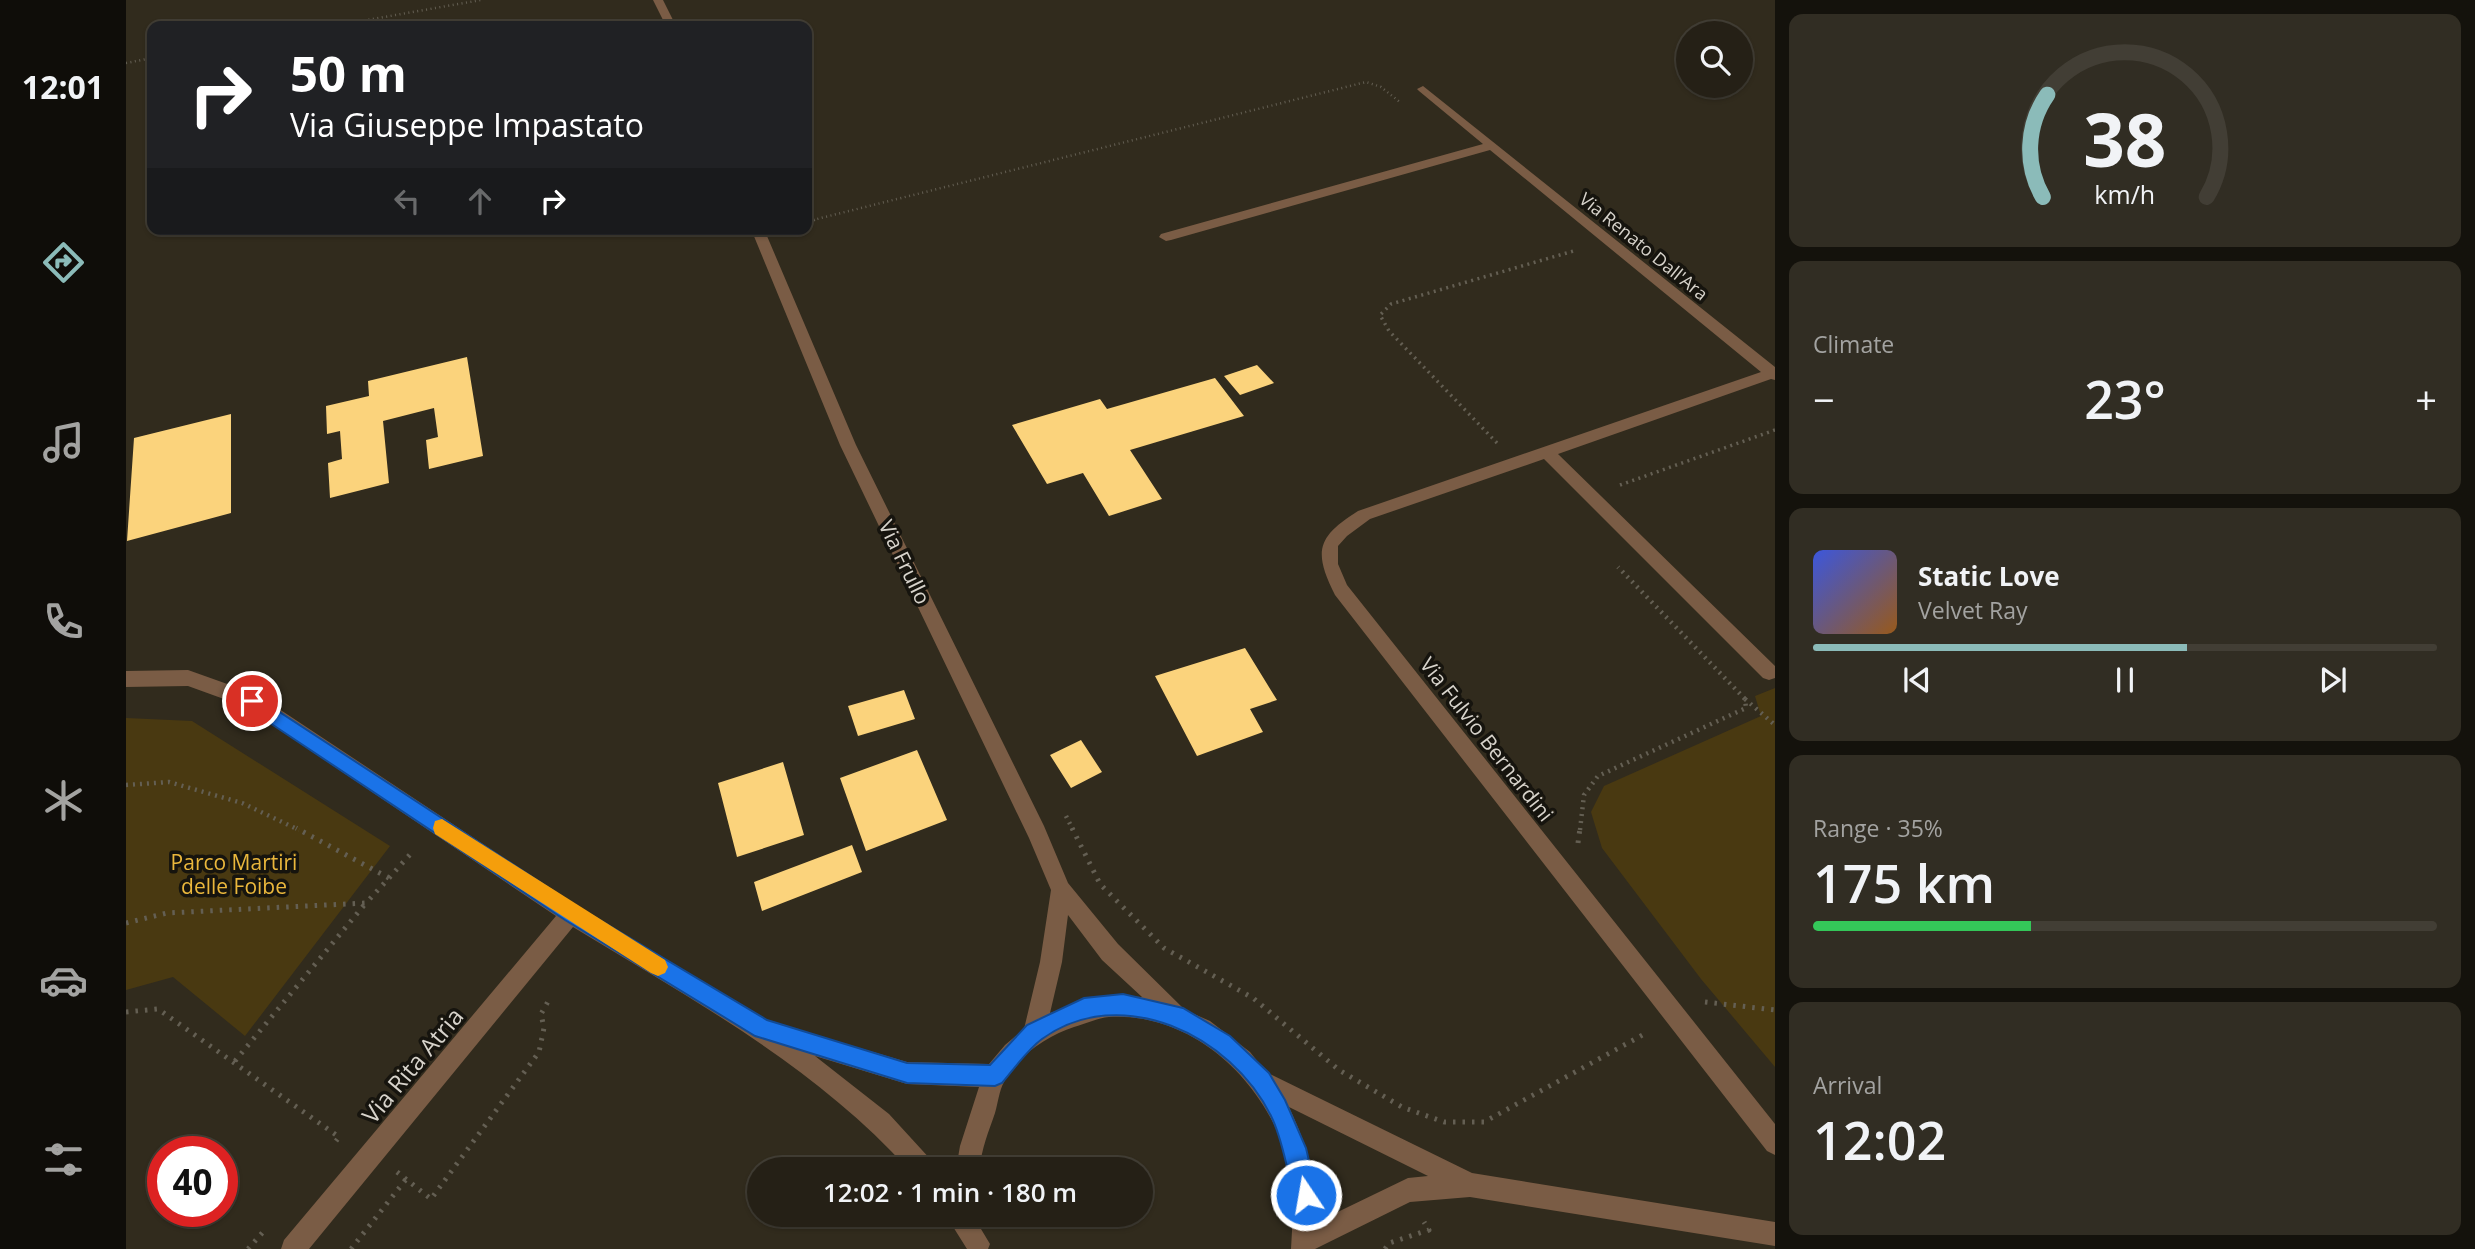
<!DOCTYPE html>
<meta charset="utf-8">
<style>
:root{--surface:#252016;--page:#312d23;--text:#f1f3f6;--muted:#a3a3a1;--line:#423e35;--accent:#8bbbb9}
body{margin:0;font-family:"Open Sans",sans-serif;background:var(--page);color:var(--text);height:100vh;display:flex;flex-direction:column;font-size:26px;white-space:nowrap}
*{box-sizing:border-box;margin:0}
p{font-size:23px;color:var(--muted)}
.icon{flex:none;width:38px;height:38px;fill:none;stroke:currentColor;stroke-width:2;stroke-linecap:round;stroke-linejoin:round}
.map{position:relative;flex:1;overflow:hidden}
.drawer{display:flex;flex-direction:column;gap:14px;padding:14px;background:#14120c;width:700px}
.drawer>*{flex:none}
.banner{position:absolute;left:21px;top:21px;width:665px;height:214px;border-radius:14px;box-shadow:0 2px 5px #0004,0 0 0 2px var(--line);background:#202124;color:#fff;overflow:hidden}
.tools{position:absolute;left:1550px;top:21px;display:grid;gap:14px}
.tools a{display:grid;place-items:center;width:77px;height:77px;border-radius:50%;background:var(--surface);box-shadow:0 2px 5px #0004,0 0 0 2px var(--line);font-size:35px}
.speed{position:absolute;left:21px;top:1136px;display:flex;gap:14px;font-size:35px;font-weight:700;text-align:center}
.speed>*{display:grid;place-content:center;width:91px;height:91px;border-radius:50%;background:var(--surface);box-shadow:0 2px 5px #0004,0 0 0 2px var(--line);line-height:1}
.speed .limit{border:10px solid #d22;background:#fff;color:#111}
.pin{position:absolute;display:grid;place-items:center;width:60px;height:60px;color:#fff;margin:-30px;border:4px solid #fff;border-radius:50%;box-shadow:0 2px 7px #0007}
.me{position:absolute;width:77px;margin:-38px;rotate:348deg;stroke-linejoin:round;filter:drop-shadow(0 0 5px #0008)}
.turn{display:flex;align-items:center;gap:24px;height:147px;padding:0 28px;font-size:32px}
.turn .icon{width:91px;height:91px;stroke-width:2.5}
.turn b{display:block;font-size:49px;line-height:60px}
.lanes{display:flex;align-items:center;height:66px;padding:0 28px;background:#0003;justify-content:center;gap:35px;direction:ltr}
.lanes .off{opacity:.35}
.big{font-size:52px;font-weight:600;line-height:1.1}
.drawer .tile{flex:1;display:flex;flex-direction:column;justify-content:center;gap:10px;min-width:0;padding:0 24px;border-radius:14px;background:var(--page)}
.drawer .dial{align-items:center;gap:0}
.dial svg{height:182px;overflow:visible;fill:none;stroke:var(--line);stroke-width:7;stroke-linecap:round;text-anchor:middle}
.dial text{fill:var(--text);stroke:none}
.song{display:flex;align-items:center;gap:21px}
.cover{width:84px;height:84px;border-radius:10px;background:linear-gradient(135deg,hsl(230 70% 55%),hsl(30 70% 35%))}
.played{height:7px;border-radius:4px;background:linear-gradient(90deg,var(--accent) 60%,var(--line) 60%)}
.keys{display:flex;justify-content:space-around;direction:ltr}
.heat{display:flex;justify-content:space-between;align-items:center;font-size:38px;direction:ltr}
.charge{height:10px;border-radius:5px;background:linear-gradient(90deg,#34c759 35%,var(--line) 0)}
.trip{position:absolute;left:621px;top:1157px;width:406px;height:70px;border-radius:35px;background:var(--surface);box-shadow:0 2px 5px #0004,0 0 0 2px var(--line);font-weight:600;line-height:70px;text-align:center}
main{display:flex;flex:1;min-height:0}
.tab-bar{display:flex;flex-direction:column;width:126px;justify-content:space-around;align-items:center;background:#0f0d09;color:var(--muted)}
.tab-bar .icon{width:49px;height:49px}
.tab-bar .on{color:var(--accent)}
.tab-bar b{font-size:32px;color:var(--text)}
.map>svg:first-child{display:block}
.green{fill:#493911}
.building{fill:#fbd37c}
.lines{fill:none;stroke-linecap:round;stroke-linejoin:round}
.path-far3{stroke:#645f53;stroke-width:2.5;stroke-dasharray:1 3.5;stroke-linecap:butt}
.path-far2{stroke:#645f53;stroke-width:3.5;stroke-dasharray:2 4.5;stroke-linecap:butt}
.path-far1{stroke:#645f53;stroke-width:4.5;stroke-dasharray:2 5;stroke-linecap:butt}
.path{stroke:#645f53;stroke-width:5;stroke-dasharray:2.5 7;stroke-linecap:butt}
.minor{fill:#7a5c45;fill-rule:evenodd}
.route{fill:#1a73e8;stroke:#114b97;stroke-width:2}
.slow{fill:#f59e0b}
.labels{text-anchor:middle;dominant-baseline:central;stroke-width:7;stroke-linejoin:round;paint-order:stroke}
.far-street-label{font-size:18px;fill:#d7d3cb;stroke:#16140e}
.street-label{font-size:21px;fill:#d7d3cb;stroke:#16140e}
.park-label{font-size:21px;fill:#eab73c;stroke:#16140e}
.near-street-label{font-size:24px;fill:#d7d3cb;stroke:#16140e}
</style>
<main>
<nav class="tab-bar">
<b>12:01</b>
<svg class="icon on" aria-label="directions" viewBox="0 0 24 24"><path d="M12 3l9 9-9 9-9-9zM9 14v-3h6M13 9l2 2-2 2"/></svg>
<svg class="icon" aria-label="music" viewBox="0 0 24 24"><path d="M9 18V5l10-2v13"/><circle cx="6" cy="18" r="3"/><circle cx="16" cy="16" r="3"/></svg>
<svg class="icon" aria-label="phone" viewBox="0 0 24 24"><path d="M5 4h4l2 5-3 2q2 4 5 5l2-3 5 2v4C11 20 4 13 5 4z"/></svg>
<svg class="icon" aria-label="climate" viewBox="0 0 24 24"><path d="M12 3v18M4 7l16 10M4 17L20 7"/></svg>
<svg class="icon" aria-label="car" viewBox="0 0 24 24"><path d="M5 17H2v-5l4-1 3-4h7l3 4 3 1v5h-3M9 17h6M6 11h13"/><circle cx="7" cy="17" r="2"/><circle cx="17" cy="17" r="2"/></svg>
<svg class="icon" aria-label="filters" viewBox="0 0 24 24"><path d="M4 7h16M4 17h16"/><circle cx="9" cy="7" r="2"/><circle cx="15" cy="17" r="2"/></svg>
</nav>
<div class="map">
<svg width="1649" height="1249" viewBox="0 0 1649 1249">
<rect width="100%" height="100%" fill="#312b1d"/>
<path class="green" d="M 1649,688 L 1649,1067 L 1575,979 L 1476,848 L 1465,812 L 1478,786 L 1635,716 L 1629,696 Z
M 0,718 L 66,721 L 264,846 L 119,1036 L 47,977 L 0,990 Z"/>
<path class="building" d="M 341,357 L 357,456 L 303,469 L 300,440 L 312,437 L 308,408 L 257,421 L 263,483 L 204,498 L 202,463 L 216,459 L 214,431 L 201,434 L 200,406 L 243,396 L 242,381 Z
M 1131,365 L 1148,383 L 1114,395 L 1098,376 Z
M 1089,378 L 1118,416 L 1004,450 L 1036,499 L 983,516 L 957,473 L 921,484 L 886,425 L 974,399 L 981,409 Z
M 105,414 L 105,513 L 1,541 L 8,438 Z
M 1119,648 L 1151,700 L 1124,709 L 1137,732 L 1071,756 L 1029,676 Z
M 778,690 L 789,719 L 732,736 L 722,706 Z
M 955,740 L 976,772 L 945,788 L 924,755 Z
M 791,750 L 821,820 L 740,851 L 714,778 Z
M 657,762 L 678,835 L 611,857 L 592,783 Z
M 726,845 L 736,872 L 636,911 L 628,882 Z"/>
<g class="lines">
<path class="path-far3" d="M 207,26 L 355,0
M 0,63 L 26,58
M 687,220 L 1240,82 L 1255,87 L 1275,103"/>
<path class="path-far2" d="M 681,223 L 691,218
M 1371,443 L 1263,331 L 1254,315 L 1265,304 L 1451,250
M 1494,485 L 1649,430"/>
<path class="path-far1" d="M 1619,699 L 1649,725
M 0,785 L 43,782 L 116,803 L 173,830
M 940,816 L 947,830
M 1454,830 L 1458,795 L 1472,776 L 1620,708 L 1619,699 L 1492,567"/>
<path class="path" d="M 946,828 L 974,884 L 1038,948 L 1127,998 L 1213,1070 L 1276,1107 L 1318,1122 L 1358,1122 L 1522,1032
M 1452,843 L 1454,828
M 263,878 L 288,850
M 0,923 L 41,913 L 240,903 L 263,878 L 170,828
M 1579,1002 L 1649,1010
M 0,1012 L 32,1009 L 213,1137 L 210,1141
M 109,1061 L 239,904
M 271,1172 L 305,1199 L 413,1052 L 418,1028 L 415,1014 L 424,998
M 122,1249 L 137,1232
M 225,1249 L 281,1178
M 1259,1249 L 1263,1243 L 1303,1230 L 1298,1222"/>
<path class="minor" d="M 527,0 L 537,0 L 550,26 L 540,26 Z
M 1297,86 L 1649,367 L 1649,380 L 1645,379 L 1432,454 L 1649,666 L 1649,678 L 1643,680 L 1637,678 L 1418,459 L 1244,519 L 1221,536 L 1212,546 L 1212,564 L 1221,585 L 1649,1124 L 1649,1155 L 1641,1151 L 1209,595 C 1187,551 1191,537 1232,511 L 1635,372 L 1364,150 L 1045,240 L 1040,241 L 1033,237 L 1035,234 L 1357,144 L 1293,91 L 1291,89 Z
M 625,229 L 638,229 L 730,445 L 918,826 L 942,883 L 992,944 L 1059,1010 L 1084,1021 L 1124,1052 L 1140,1072 L 1346,1173 L 1649,1222 L 1649,1246 L 1344,1197 L 1284,1202 L 1189,1249 L 1165,1249 C 1167,1215 1169,1182 1158,1149 C 1134,1076 1063,1012 983,1017 C 972,1018 959,1024 948,1027 C 922,1035 890,1057 878,1082 C 873,1091 872,1103 869,1113 C 863,1131 855,1149 854,1169 L 830,1169 L 834,1146 L 853,1087 L 781,1084 L 689,1056 L 763,1114 L 806,1161 L 810,1169 L 782,1169 C 689,1066 565,999 447,927 L 183,1249 L 155,1249 L 158,1240 L 430,916 L 120,707 L 62,686 L 0,687 L 0,671 L 62,670 L 132,695 L 452,907 L 645,1022 L 781,1062 L 863,1064 L 879,1045 L 898,1029 L 914,962 L 925,890 L 903,838 L 714,445 ZM 942,915 L 976,960 L 1016,997 L 982,995 L 924,1013 L 936,962 ZM 1163,1107 L 1302,1176 L 1282,1178 L 1191,1222 C 1193,1180 1180,1144 1163,1107 Z
M 819,1214 L 846,1214 L 864,1244 L 862,1249 L 841,1249 Z"/>
</g>
<path class="route" d="M 126,694 L 452,907 L 641,1020 L 781,1063 L 864,1065 L 901,1025 L 958,998 L 997,994 L 1057,1008 L 1104,1036 L 1143,1073 L 1159,1100 L 1180,1148 L 1191,1195 L 1187,1203 L 1180,1206 L 1172,1203 C 1160,1175 1159,1144 1145,1116 C 1105,1035 995,982 916,1039 C 901,1050 888,1069 876,1083 L 869,1086 L 781,1083 L 629,1036 L 439,920 L 120,707 L 117,701 Z"/>
<path class="slow" d="M 316,819 L 539,960 L 542,967 L 539,973 L 532,976 L 525,973 L 309,834 L 307,828 L 309,821 Z"/>
<g class="labels">
<g class="far-street-label">
<text transform="translate(1518 246) rotate(39)">Via Renato Dall'Ara</text>
</g>
<g class="street-label">
<text transform="translate(779 562) rotate(64)">Via Frullo</text>
<text transform="translate(1361 739) rotate(52)">Via Fulvio Bernardini</text>
</g>
<g class="park-label">
<text x="108" y="862">Parco Martiri<tspan x="108" dy="24">delle Foibe</tspan></text>
</g>
<g class="near-street-label">
<text transform="translate(286 1065) rotate(-50)">Via Rita Atria</text>
</g>
</g>
</svg>
<div class="tools">
<a><svg class="icon" aria-label="search" viewBox="0 0 24 24"><circle cx="10" cy="10" r="6"/><path d="M15 15l6 6"/></svg></a>
</div>
<div class="speed"><div class="limit">40</div></div>
<div class="pin" style="left:126px;top:701px;background:#d93025"><svg class="icon" aria-label="arrive" viewBox="0 0 24 24"><path d="M6 21V4h12l-3 4 3 4H6"/></svg></div>
<svg class="me" style="left:1180px;top:1195px" viewBox="-20 -20 40 40"><circle r="17" fill="#1a73e8" stroke="#fff" stroke-width="3"/><path d="M0-11L8 9 0 5-8 9z" fill="#fff"/></svg>
<div class="trip">12:02 · 1 min · 180 m</div>
<div class="banner">
<div class="turn"><svg class="icon" aria-label="right" viewBox="0 0 24 24"><path d="M7 20v-9h11M14 6l5 5-5 5"/></svg><div><b>50 m</b>Via Giuseppe Impastato</div></div>
<div class="lanes"><svg class="icon off" aria-label="left" viewBox="0 0 24 24"><path d="M17 20v-9H6M10 6l-5 5 5 5"/></svg><svg class="icon off" aria-label="ahead" viewBox="0 0 24 24"><path d="M12 20V5M6 11l6-6 6 6"/></svg><svg class="icon" aria-label="right" viewBox="0 0 24 24"><path d="M7 20v-9h11M14 6l5 5-5 5"/></svg></div>
</div>
</div>
<section class="drawer">
<div class="tile dial"><svg viewBox="0 0 100 80">
<path d="M14 69A42 42 0 1 1 86 69"/>
<path d="M14 69A42 42 0 0 1 16 24" stroke="#8bbbb9"/>
<text x="50" y="56" font-size="32" font-weight="700">38</text>
<text x="50" y="72" font-size="11">km/h</text>
</svg></div>
<div class="tile"><p>Climate</p>
<div class="heat"><a>−</a><b class="big">23°</b><a>+</a></div>
</div>
<div class="tile">
<div class="song"><i class="cover"></i><div><b>Static Love</b><p>Velvet Ray</p></div></div>
<div class="played"></div>
<div class="keys"><svg class="icon" aria-label="previous" viewBox="0 0 24 24"><path d="M18 5L8 12l10 7zM5 5v14"/></svg><svg class="icon" aria-label="pause" viewBox="0 0 24 24"><path d="M8 5v14M16 5v14"/></svg><svg class="icon" aria-label="next" viewBox="0 0 24 24"><path d="M6 5l10 7-10 7zM19 5v14"/></svg></div>
</div>
<div class="tile"><p>Range · 35%</p><b class="big">175 km</b><div class="charge"></div></div>
<div class="tile"><p>Arrival</p><b class="big">12:02</b></div>
</section>
</main>
